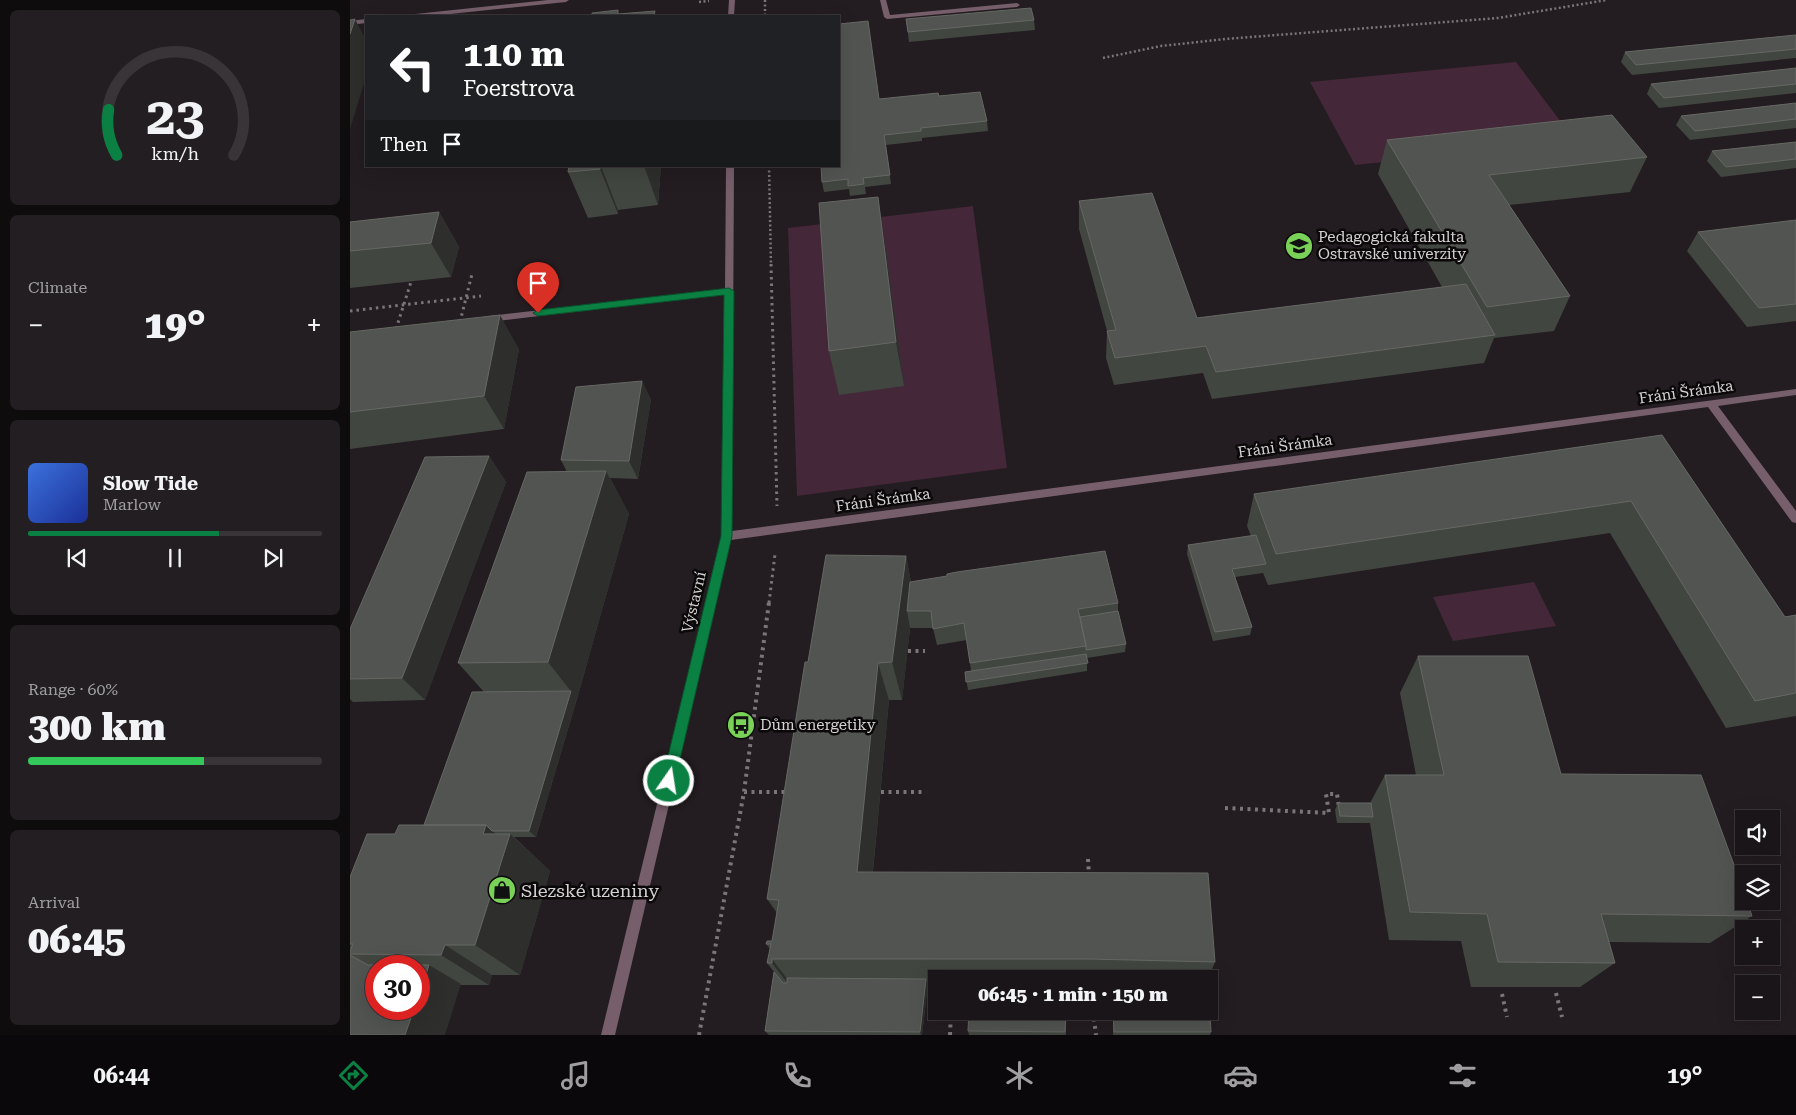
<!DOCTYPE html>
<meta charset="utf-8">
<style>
:root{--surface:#1a1518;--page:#231e21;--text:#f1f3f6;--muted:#9f9fa2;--line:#383437;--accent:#0b8043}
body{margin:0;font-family:"Roboto Serif",serif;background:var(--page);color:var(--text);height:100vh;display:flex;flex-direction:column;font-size:19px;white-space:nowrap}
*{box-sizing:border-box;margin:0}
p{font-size:16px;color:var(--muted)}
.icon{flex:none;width:28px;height:28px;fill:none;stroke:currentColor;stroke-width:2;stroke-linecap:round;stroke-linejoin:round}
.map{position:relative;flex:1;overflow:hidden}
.details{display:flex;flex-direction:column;gap:10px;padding:10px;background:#0e0c0d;width:350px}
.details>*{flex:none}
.top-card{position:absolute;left:15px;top:15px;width:475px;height:152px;border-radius:0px;box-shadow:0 5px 20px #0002,0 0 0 1px var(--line);background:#202124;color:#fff;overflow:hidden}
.tools{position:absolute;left:1385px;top:810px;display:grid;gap:10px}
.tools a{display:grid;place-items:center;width:45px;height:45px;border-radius:0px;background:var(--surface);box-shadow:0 5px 20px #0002,0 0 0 1px var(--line);font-size:25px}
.speed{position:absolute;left:15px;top:955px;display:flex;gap:10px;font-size:25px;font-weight:700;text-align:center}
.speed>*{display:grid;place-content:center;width:65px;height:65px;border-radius:50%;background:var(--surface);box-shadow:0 5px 20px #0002,0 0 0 1px var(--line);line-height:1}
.speed .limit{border:8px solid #d22;background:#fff;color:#111}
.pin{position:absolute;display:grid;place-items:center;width:42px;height:42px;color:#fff;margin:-51px -21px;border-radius:50% 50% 50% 0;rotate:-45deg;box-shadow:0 0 5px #0007}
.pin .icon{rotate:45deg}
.me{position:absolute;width:55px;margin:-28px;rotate:13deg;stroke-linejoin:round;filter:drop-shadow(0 0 4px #0008)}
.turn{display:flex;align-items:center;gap:18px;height:105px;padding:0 15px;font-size:22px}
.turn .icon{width:65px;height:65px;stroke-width:2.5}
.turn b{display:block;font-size:35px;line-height:42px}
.then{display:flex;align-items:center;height:48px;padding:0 15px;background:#0003;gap:10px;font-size:19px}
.big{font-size:38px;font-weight:800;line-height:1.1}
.details .tile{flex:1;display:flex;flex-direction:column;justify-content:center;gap:8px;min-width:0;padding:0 18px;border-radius:8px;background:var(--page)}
.details .dial{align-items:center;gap:0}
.dial svg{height:130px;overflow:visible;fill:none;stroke:var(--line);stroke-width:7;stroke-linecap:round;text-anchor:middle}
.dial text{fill:var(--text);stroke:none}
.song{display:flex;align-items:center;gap:15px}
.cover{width:60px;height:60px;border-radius:8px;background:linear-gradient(135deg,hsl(220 70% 55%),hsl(230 70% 35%))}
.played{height:5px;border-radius:2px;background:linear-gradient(90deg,var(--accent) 65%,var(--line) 65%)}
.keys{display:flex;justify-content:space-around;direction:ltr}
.heat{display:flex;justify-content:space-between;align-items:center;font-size:28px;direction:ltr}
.charge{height:8px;border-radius:4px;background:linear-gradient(90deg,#34c759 60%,var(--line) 0)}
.trip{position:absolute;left:578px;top:970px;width:290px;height:50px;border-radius:0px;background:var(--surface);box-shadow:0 5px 20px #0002,0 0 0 1px var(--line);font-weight:800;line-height:50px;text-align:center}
.tabs{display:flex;height:80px;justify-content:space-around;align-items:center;background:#0a080a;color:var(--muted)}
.tabs .icon{width:35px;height:35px}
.tabs .on{color:var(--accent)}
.tabs b{font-size:22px;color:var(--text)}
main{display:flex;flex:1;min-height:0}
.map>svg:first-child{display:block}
.green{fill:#442738}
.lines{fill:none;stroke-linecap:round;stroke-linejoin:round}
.path-far2{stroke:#7b7578;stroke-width:2.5;stroke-dasharray:2 2.5;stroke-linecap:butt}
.path-far1{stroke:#7b7578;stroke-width:3;stroke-dasharray:2.5 4;stroke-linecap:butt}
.path{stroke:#7b7578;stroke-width:4;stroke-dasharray:3 4.5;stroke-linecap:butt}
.lane{fill:#765e6b;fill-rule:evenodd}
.street{fill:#765e6b;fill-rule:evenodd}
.wall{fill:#414640}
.shaded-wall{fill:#2e2f2d}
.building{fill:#515450;stroke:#666864}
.route{fill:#0b8043;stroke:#07532c}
.labels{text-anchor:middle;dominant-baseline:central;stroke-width:5;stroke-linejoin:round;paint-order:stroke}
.poi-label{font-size:15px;fill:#d6d1d3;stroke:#0b0809;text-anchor:start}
.street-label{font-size:15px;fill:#d6d1d3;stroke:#0b0809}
.near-poi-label{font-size:18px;fill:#d6d1d3;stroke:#0b0809;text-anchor:start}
</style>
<main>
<section class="details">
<div class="tile dial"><svg viewBox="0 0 100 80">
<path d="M14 69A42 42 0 1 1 86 69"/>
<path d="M14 69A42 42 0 0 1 9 41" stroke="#0b8043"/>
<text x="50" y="56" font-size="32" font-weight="700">23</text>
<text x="50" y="72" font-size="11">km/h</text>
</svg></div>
<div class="tile"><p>Climate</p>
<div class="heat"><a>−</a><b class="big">19°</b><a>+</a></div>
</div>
<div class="tile">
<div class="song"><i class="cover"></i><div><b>Slow Tide</b><p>Marlow</p></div></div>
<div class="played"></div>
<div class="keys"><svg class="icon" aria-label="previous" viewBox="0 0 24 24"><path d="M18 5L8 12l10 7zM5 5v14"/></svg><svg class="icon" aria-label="pause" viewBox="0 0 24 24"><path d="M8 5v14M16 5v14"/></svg><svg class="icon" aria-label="next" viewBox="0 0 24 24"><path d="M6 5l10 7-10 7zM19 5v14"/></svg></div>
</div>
<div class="tile"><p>Range · 60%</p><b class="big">300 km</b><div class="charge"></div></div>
<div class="tile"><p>Arrival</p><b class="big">06:45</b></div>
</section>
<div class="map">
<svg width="1446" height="1035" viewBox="0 0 1446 1035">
<rect width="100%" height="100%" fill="#231c20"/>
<path class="green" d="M 1166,62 L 1226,142 L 1005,165 L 960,82 Z
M 623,206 L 657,468 L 447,496 L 438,228 Z
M 1184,582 L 1206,626 L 1103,641 L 1083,597 Z"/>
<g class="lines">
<path class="path-far2" d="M 415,0 L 415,16
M 349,2 L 359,1
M 753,58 L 811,46 L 875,39 L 1148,18 L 1257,0
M 419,166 L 421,265"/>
<path class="path-far1" d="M 421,264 L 427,506
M 0,311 L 131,296
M 110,322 L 122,274
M 46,329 L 61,282
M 419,603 L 425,554"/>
<path class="path" d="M 558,651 L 575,651
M 394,792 L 437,792
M 531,792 L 572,792
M 875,808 L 979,813 L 976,794 L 987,794 L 989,807
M 738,859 L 739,876
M 1206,993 L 1212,1017
M 1152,994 L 1157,1017
M 743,1011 L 746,1035
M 349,1035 L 394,792 L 419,602
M 600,1035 L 601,1011"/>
<path class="lane" d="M 530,0 L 536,0 L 540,15 L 667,3 L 670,5 L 667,7 L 537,19 L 534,17 Z"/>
<path class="street" d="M 198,0 L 219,0 L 216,2 L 81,16 L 62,16 L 65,14 Z
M 379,0 L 385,0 L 384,16 L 378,16 Z
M 16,19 L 16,23 L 0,25 L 0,21 Z
M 376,166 L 384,166 L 382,531 L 1446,389 L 1446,395 L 1368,406 L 1446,511 L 1446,523 L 1442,522 L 1358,407 L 381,540 L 265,1035 L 251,1035 L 372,536 L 375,294 L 139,322 L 135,319 L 139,316 L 375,289 Z"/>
</g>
<path class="wall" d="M 556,19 L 684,20 L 685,30 L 559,42 Z
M 1446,35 L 1446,58 L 1282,75 L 1271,62 L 1275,52 Z
M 1446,68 L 1446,93 L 1309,108 L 1297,94 L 1301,84 Z
M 589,96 L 637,121 L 638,131 L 572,138 L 572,141 L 536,145 L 541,184 L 515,187 L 516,194 L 500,196 L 499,189 L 474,192 L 472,182 L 529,99 Z
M 1446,103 L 1446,128 L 1340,140 L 1326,125 L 1331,116 Z
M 1037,140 L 1297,157 L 1280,192 L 1159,205 L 1220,296 L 1204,331 L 1144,338 L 1134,363 L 862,399 L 853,373 L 764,385 L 756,358 L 757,331 L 729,229 L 729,201 L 847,318 L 1092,287 L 1028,174 Z
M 1446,142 L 1446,168 L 1371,177 L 1357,161 L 1362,151 Z
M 219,166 L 311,166 L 308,205 L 268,210 L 268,214 L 238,218 L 218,172 Z
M 89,212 L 109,247 L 101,277 L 0,288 L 0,222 Z
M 1446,220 L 1446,321 L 1397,327 L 1337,251 L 1348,232 Z
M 535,242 L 554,386 L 489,395 L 479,351 Z
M 0,332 L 169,349 L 154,429 L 0,449 Z
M 292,381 L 301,400 L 288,479 L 260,478 L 279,514 L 227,699 L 186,837 L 164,837 L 200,871 L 170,975 L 142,975 L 139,985 L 111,985 L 0,1035 L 0,877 L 45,834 L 74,825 L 134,692 L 108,663 L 217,472 L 211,460 Z
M 1312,435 L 1435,617 L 1446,615 L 1446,716 L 1376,728 L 1260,533 L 918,585 L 913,573 L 885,577 L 902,627 L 900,635 L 863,641 L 837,554 L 838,545 L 901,536 L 897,526 L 904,494 Z
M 139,456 L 156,482 L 75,700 L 3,702 L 0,699 L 0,629 Z
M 556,556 L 561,582 L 768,603 L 768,611 L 776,644 L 775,652 L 737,658 L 737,671 L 618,690 L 615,672 L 621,671 L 617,640 L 587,645 L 583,628 L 560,628 L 552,700 L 539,700 L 523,872 L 865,962 L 858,979 L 586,979 L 586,984 L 578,984 L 572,1035 L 419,1035 L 415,1031 L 424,972 L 417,963 L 420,949 L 416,944 L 422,941 L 427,913 L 417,899 L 458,662 Z
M 1068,656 L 1211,774 L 1402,916 L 1360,943 L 1259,942 L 1265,963 L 1230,987 L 1121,987 L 1111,941 L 1039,940 L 1020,823 L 987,823 L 985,810 L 988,803 L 1020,803 L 1035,775 L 1066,775 L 1050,693 Z
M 716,1011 L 716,1035 L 619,1035 L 618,1031 Z
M 763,1011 L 859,1011 L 861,1032 L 860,1035 L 763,1035 Z"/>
<path class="shaded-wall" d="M 5,19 L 16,40 L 16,77 L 0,129 L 0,34 Z
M 250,166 L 251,166 L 268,210 L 268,214 L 250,169 Z
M 294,166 L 311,166 L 308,205 Z
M 528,197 L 535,242 L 554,386 L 546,342 Z
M 89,212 L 109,247 L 101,277 L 81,243 Z
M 150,315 L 169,349 L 154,429 L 134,396 Z
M 292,381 L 301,400 L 288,479 L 279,461 Z
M 139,456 L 156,482 L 75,700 L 52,678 Z
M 256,471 L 279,514 L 227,699 L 198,662 Z
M 556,556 L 564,597 L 557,611 L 560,628 L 552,700 L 542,662 Z
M 528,663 L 539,700 L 520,901 L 507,872 Z
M 221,691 L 227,699 L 186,837 L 179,831 Z
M 136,825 L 157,844 L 160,834 L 200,871 L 170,975 L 125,945 L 133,834 Z
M 95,945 L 142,975 L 139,985 L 91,955 Z
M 422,959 L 441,984 L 441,988 L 422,963 Z
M 79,965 L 111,984 L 95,1035 L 55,1035 L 64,1009 L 69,1009 L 69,996 Z
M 576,979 L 578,984 L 572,1035 L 571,1035 L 570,1032 Z"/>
<path class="building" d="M 681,8 L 684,20 L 558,32 L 556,19 Z
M 268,10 L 268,14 L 305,11 L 304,16 L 242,16 L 242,13 Z
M 5,19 L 0,34 L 0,20 Z
M 518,21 L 529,99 L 588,93 L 589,96 L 630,92 L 637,121 L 571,128 L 571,131 L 534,135 L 540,175 L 513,178 L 514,184 L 498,186 L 498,179 L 472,182 L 471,166 L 489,166 L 489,24 Z
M 1446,35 L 1446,49 L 1286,65 L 1275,52 Z
M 1446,68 L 1446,84 L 1314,98 L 1301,84 Z
M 1446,103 L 1446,119 L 1345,131 L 1331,116 Z
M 1262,115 L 1297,157 L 1139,175 L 1220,296 L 1137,307 L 1037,140 Z
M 1446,142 L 1446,159 L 1376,167 L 1362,151 Z
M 219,166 L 250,166 L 250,169 L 218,172 Z
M 802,193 L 847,318 L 1116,284 L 1145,335 L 866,372 L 856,346 L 765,358 L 757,331 L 766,330 L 729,201 Z
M 528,197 L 546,342 L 479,351 L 469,203 Z
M 89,212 L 81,243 L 0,251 L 0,222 Z
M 1446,220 L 1446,304 L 1409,308 L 1348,232 Z
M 150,315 L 134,396 L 0,412 L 0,332 Z
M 292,381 L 279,461 L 211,460 L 226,387 Z
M 1312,435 L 1435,617 L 1446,615 L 1446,693 L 1405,701 L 1281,501 L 926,554 L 904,494 Z
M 139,456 L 52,678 L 0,679 L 0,629 L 75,457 Z
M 256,471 L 198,662 L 108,663 L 177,472 Z
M 906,535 L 916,564 L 882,569 L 902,627 L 865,632 L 838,545 Z
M 755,551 L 768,603 L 728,609 L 736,646 L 620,663 L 614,623 L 583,629 L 581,611 L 557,611 L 560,582 L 597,576 L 597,574 L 607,572 Z
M 476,555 L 556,556 L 542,662 L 528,663 L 507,872 L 858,873 L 865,962 L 740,959 L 422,959 L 422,963 L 417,963 L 421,944 L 416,944 L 417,941 L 422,941 L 429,900 L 417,899 L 455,662 L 458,662 Z
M 768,611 L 776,644 L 736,650 L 736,646 L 730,617 Z
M 736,654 L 738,663 L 616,682 L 615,672 Z
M 1068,656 L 1178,656 L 1211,774 L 1351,775 L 1394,892 L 1394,901 L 1397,901 L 1402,916 L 1251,914 L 1265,963 L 1148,962 L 1137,914 L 1060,912 L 1035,775 L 1094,775 Z
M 221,691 L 179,831 L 142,831 L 136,825 L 74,825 L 122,692 Z
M 988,803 L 1021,803 L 1023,817 L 990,816 Z
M 49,825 L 136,825 L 133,834 L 160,834 L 125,945 L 95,945 L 91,955 L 0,954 L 0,951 L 3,944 L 0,944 L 0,877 L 17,834 L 45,834 Z
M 0,955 L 18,965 L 79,965 L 69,996 L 69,966 L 26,966 L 26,1009 L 64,1009 L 55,1035 L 0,1035 Z
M 424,972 L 433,983 L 437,983 L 437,978 L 576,979 L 570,1032 L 415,1031 Z
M 859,997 L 861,1032 L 764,1032 L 763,1011 L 859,1011 Z
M 619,1011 L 716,1011 L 715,1032 L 618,1031 Z"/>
<path class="route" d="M 379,288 L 384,291 L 382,536 L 325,781 L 323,786 L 319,788 L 314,786 L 312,781 L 371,536 L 374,295 L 188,316 L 183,313 L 188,310 Z"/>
<defs>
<symbol id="university-disc" viewBox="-11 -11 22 22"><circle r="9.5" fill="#79d158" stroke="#0b0809"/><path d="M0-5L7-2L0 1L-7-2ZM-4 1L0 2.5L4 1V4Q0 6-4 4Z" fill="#111"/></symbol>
<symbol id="bus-disc" viewBox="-11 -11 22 22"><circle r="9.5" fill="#79d158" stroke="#0b0809"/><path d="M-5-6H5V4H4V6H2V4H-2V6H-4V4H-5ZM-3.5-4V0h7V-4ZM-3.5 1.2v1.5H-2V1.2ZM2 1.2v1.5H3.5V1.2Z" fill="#111"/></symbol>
<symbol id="shop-disc" viewBox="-11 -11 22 22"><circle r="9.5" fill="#79d158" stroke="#0b0809"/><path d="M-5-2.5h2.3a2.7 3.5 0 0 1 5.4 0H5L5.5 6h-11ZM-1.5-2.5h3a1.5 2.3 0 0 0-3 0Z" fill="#111"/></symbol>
</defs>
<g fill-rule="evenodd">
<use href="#university-disc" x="933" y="230" width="32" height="32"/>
<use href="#bus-disc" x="375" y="709" width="32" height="32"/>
<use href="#shop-disc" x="136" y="874" width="32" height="32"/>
</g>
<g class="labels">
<g class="poi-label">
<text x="968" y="237">Pedagogická fakulta<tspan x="968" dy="17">Ostravské univerzity</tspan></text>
<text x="410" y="725">Dům energetiky</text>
</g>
<g class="street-label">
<text transform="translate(1336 392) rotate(-8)">Fráni Šrámka</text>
<text transform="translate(935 446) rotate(-8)">Fráni Šrámka</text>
<text transform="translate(533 500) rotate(-8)">Fráni Šrámka</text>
<text transform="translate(344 602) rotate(-77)">Výstavní</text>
</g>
<g class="near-poi-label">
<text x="171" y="890">Slezské uzeniny</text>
</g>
</g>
</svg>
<div class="tools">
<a><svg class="icon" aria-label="sound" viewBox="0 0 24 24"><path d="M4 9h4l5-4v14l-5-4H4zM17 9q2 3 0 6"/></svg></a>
<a><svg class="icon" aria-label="layers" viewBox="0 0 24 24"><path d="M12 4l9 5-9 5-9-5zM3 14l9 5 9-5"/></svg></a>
<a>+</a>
<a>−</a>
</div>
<div class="speed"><div class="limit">30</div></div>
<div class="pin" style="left:188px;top:313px;background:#d93025"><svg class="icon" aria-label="arrive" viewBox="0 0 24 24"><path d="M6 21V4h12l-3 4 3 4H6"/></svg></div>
<svg class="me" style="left:319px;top:781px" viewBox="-20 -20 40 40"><circle r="17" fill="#0b8043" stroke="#fff" stroke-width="3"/><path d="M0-11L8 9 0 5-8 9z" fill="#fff"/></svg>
<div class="trip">06:45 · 1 min · 150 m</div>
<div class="top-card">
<div class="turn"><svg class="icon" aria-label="left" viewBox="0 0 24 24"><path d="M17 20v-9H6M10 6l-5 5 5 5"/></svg><div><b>110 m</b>Foerstrova</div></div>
<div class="then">Then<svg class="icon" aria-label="arrive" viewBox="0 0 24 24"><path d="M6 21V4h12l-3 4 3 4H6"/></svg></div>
</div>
</div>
</main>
<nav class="tabs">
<b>06:44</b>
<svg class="icon on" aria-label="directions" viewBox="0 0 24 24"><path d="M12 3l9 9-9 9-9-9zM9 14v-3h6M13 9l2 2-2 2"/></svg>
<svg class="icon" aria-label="music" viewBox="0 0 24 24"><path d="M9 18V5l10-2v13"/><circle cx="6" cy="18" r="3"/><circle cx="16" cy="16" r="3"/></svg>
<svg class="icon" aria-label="phone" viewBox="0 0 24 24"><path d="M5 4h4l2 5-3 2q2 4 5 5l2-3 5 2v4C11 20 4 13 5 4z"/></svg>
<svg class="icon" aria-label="climate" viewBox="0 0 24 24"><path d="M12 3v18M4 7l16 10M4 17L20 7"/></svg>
<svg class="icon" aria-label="car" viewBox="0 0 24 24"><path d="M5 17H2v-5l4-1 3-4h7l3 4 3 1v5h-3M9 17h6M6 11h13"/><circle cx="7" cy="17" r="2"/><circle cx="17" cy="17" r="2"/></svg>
<svg class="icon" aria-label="filters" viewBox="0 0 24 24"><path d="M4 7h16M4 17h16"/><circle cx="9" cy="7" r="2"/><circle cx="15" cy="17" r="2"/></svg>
<b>19°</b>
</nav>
